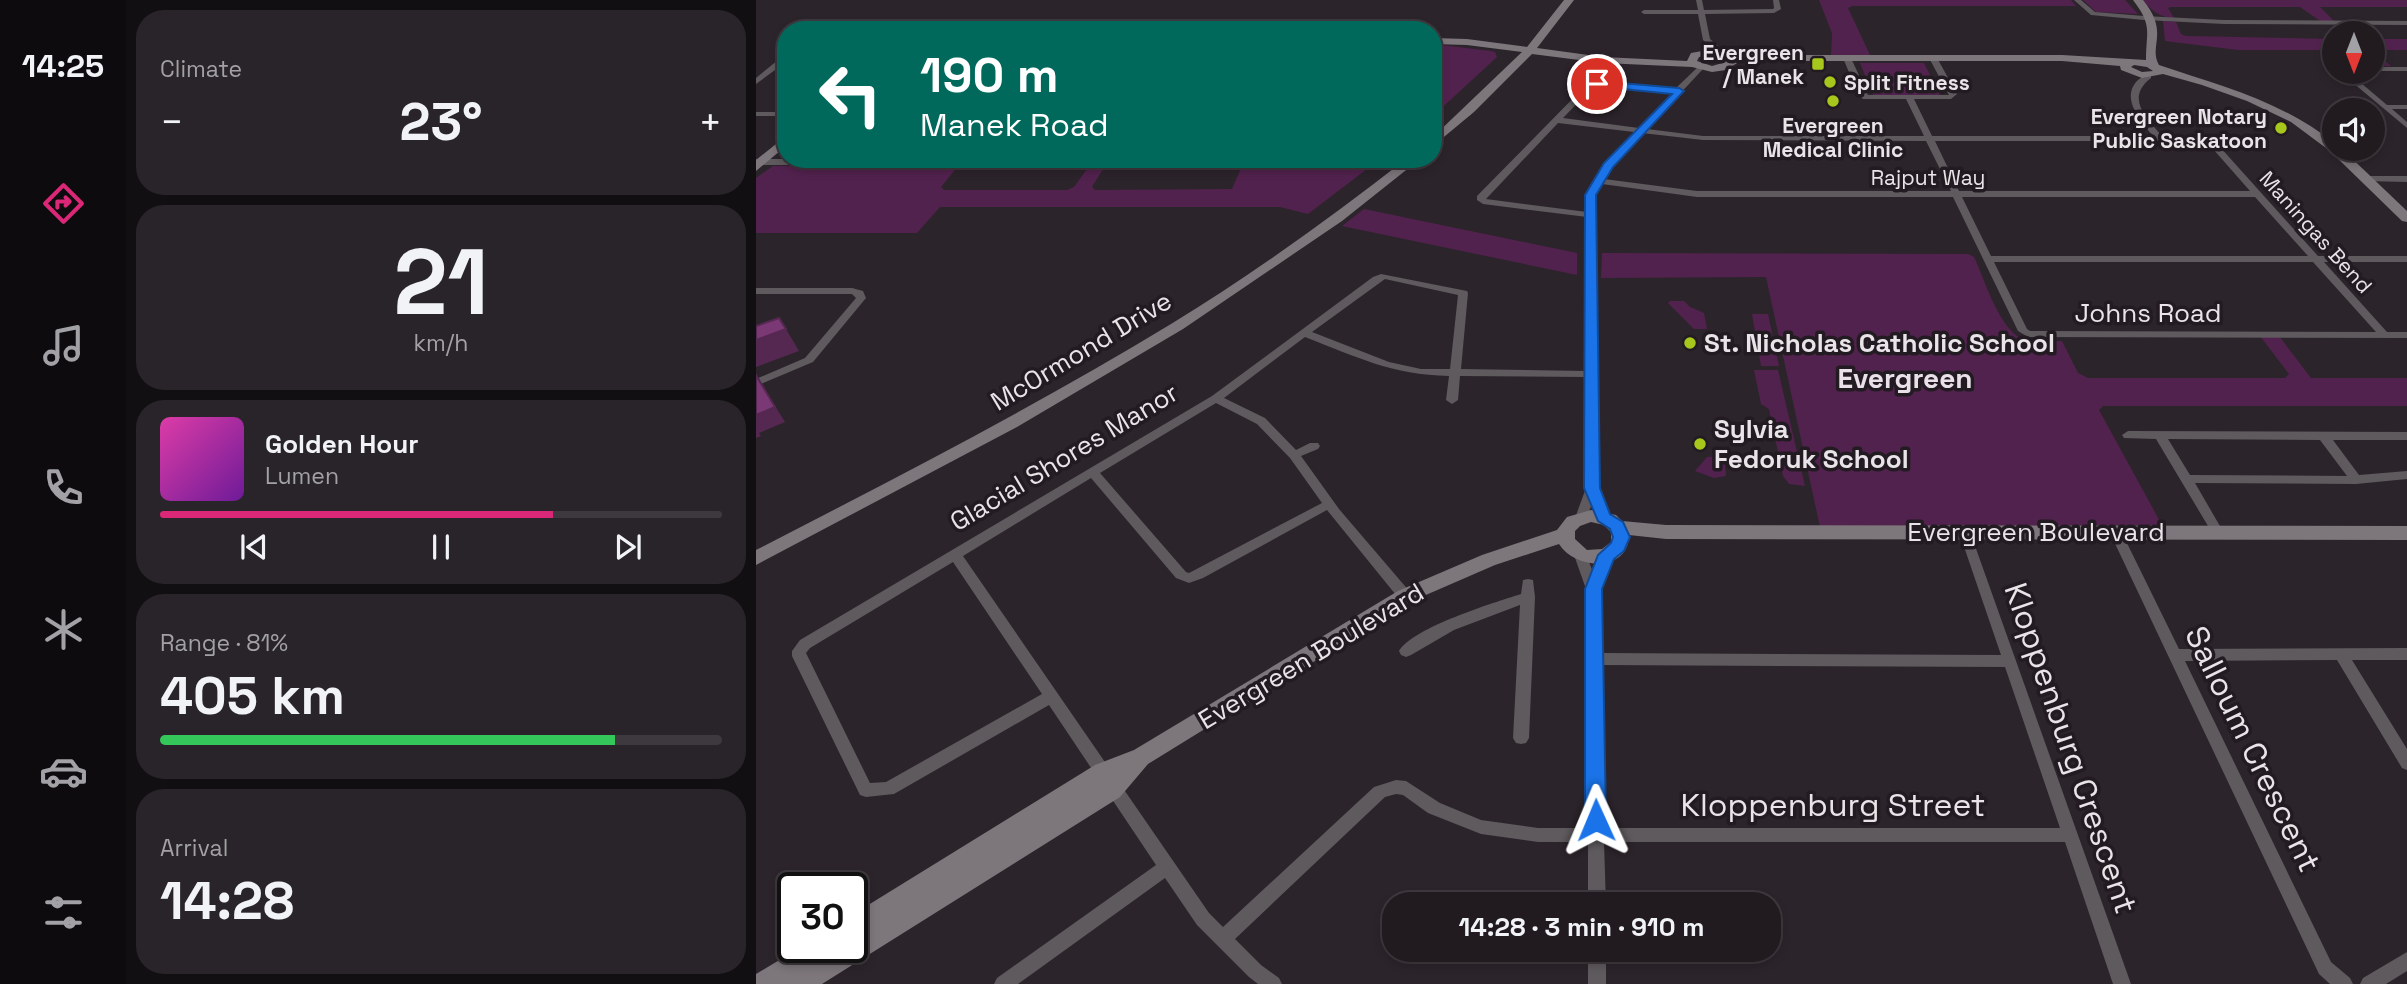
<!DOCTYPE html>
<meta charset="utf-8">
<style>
:root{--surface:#211b20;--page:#292429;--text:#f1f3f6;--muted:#a2a1a5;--line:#3e393e;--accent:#db2777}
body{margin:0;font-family:"Space Grotesk",sans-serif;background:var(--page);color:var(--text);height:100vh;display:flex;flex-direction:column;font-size:26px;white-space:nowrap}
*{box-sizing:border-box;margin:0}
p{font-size:23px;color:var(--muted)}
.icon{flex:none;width:38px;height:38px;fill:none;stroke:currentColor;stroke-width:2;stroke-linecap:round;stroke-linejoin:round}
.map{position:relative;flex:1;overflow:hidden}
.details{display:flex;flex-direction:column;gap:10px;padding:10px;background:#120f12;width:630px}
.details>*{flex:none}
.guide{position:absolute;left:21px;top:21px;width:665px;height:147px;border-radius:28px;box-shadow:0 4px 10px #0003,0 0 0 2px var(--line);background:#00695c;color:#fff;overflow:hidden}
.needle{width:46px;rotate:180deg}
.fabs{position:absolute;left:1566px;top:21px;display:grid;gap:14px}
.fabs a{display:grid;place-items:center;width:63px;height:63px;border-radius:50%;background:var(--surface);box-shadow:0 4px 10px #0003,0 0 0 2px var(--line);font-size:35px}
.speed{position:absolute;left:21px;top:872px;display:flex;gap:14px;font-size:35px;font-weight:700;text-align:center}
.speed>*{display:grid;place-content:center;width:91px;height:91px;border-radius:50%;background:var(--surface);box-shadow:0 4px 10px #0003,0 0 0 2px var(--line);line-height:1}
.speed .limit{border:4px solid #111;border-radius:10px;background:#fff;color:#111}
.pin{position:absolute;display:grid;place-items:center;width:60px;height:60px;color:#fff;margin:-30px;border:4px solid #fff;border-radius:50%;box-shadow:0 2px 7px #0007}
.me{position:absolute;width:77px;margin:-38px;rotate:359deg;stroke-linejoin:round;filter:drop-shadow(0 0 5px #0008)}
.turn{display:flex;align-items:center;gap:24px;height:147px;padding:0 28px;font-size:32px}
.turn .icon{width:91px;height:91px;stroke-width:2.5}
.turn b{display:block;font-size:49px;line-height:60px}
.big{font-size:52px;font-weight:600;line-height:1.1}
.details .card{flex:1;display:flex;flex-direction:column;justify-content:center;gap:10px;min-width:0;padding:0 24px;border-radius:28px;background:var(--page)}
.details .dial{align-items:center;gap:0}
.dial b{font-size:91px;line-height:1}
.song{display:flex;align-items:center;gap:21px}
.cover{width:84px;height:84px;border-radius:10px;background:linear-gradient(135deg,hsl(320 70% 55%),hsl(280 70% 35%))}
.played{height:7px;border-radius:4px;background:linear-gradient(90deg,var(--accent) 70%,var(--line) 70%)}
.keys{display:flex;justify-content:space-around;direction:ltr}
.heat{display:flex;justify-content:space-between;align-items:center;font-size:38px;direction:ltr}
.charge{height:10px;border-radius:5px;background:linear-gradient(90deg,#34c759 81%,var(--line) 0)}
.trip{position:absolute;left:626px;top:892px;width:399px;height:70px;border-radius:28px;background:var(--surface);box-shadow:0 4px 10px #0003,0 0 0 2px var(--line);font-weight:600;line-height:70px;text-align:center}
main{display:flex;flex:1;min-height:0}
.menu{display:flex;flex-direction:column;width:126px;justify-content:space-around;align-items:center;background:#0d0b0d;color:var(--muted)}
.menu .icon{width:49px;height:49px}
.menu .active{color:var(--accent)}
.menu b{font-size:32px;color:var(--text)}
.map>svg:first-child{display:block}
.green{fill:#52224e}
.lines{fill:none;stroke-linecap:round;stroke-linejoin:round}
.street{fill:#5e5a5e;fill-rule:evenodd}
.secondary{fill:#7d777c;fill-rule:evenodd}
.shaded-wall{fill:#552852}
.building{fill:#7a3975;stroke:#552852;stroke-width:2}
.route{fill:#1a73e8;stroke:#114b97;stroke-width:2}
.poi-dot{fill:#a8c71d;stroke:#221b21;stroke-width:2.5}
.labels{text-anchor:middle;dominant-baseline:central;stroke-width:7;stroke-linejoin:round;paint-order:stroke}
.far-poi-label{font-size:21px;font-weight:bold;fill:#e9e4e8;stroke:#221b21;text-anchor:end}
.far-street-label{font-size:21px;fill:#e9e4e8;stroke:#221b21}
.street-label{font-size:26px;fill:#e9e4e8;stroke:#221b21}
.poi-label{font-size:26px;font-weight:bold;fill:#e9e4e8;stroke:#221b21;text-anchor:start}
.neighbourhood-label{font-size:28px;font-weight:bold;fill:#eae0e9;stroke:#221b21}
.near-street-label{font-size:32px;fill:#e9e4e8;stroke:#221b21}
</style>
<main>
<nav class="menu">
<b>14:25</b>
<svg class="icon active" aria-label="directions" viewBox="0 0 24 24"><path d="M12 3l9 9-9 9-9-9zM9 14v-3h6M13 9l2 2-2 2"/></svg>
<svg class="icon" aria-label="music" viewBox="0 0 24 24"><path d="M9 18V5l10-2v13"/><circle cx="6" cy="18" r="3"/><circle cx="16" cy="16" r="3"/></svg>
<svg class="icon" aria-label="phone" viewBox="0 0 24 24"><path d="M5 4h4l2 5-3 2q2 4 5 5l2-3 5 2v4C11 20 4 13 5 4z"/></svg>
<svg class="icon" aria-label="climate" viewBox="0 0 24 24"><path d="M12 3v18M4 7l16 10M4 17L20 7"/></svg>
<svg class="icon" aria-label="car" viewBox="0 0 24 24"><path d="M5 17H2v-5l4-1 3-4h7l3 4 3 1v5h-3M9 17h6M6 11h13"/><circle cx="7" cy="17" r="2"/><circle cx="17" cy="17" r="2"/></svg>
<svg class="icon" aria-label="filters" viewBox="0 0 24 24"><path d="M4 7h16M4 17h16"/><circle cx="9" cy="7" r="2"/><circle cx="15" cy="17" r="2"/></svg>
</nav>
<section class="details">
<div class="card"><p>Climate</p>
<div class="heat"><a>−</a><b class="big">23°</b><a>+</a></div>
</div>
<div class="card dial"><b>21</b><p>km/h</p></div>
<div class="card">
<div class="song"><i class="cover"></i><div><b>Golden Hour</b><p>Lumen</p></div></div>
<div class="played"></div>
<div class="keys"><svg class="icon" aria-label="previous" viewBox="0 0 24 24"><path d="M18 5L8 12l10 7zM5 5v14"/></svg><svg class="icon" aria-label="pause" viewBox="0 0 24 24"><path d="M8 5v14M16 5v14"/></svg><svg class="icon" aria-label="next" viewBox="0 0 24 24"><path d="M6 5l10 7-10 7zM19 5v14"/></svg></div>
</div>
<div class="card"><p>Range · 81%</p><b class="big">405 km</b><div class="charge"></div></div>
<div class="card"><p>Arrival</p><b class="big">14:28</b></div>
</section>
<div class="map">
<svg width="1651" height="984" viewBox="0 0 1651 984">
<rect width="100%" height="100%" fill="#2c242b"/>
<path class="green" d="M 1063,0 L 1315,0 L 1320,6 L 1096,6 L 1092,8 L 1115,57 L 1075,57 L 1076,33 Z
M 1327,0 L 1369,0 L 1382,14 L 1340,12 Z
M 1386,0 L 1651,0 L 1651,7 L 1564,7 L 1580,23 L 1567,23 L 1544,7 L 1415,7 L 1412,8 L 1418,18 C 1402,17 1397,11 1386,0 Z
M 1407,21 L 1420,22 L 1425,34 L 1430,36 L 1578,39 L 1578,50 L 1482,50 L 1409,41 Z
M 1617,39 L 1651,39 L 1651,50 L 1619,50 L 1618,52 L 1635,66 L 1620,66 L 1617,63 Z
M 677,44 L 735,51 L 739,52 L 741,57 L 677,116 Z
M 1104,63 L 1168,63 L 1185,97 L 1118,97 Z
M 489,159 L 624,159 L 552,214 L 524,207 L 184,207 L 161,233 L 0,233 L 0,178 L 17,166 L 202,166 L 185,187 L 188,190 L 311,190 L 318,187 L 333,166 L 349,166 L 336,187 L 339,190 L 476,189 Z
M 608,209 L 821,253 L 821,275 L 586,226 Z
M 846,253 L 1212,254 L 1218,257 C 1230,282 1244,335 1273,342 C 1284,345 1295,341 1306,341 L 1322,373 L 1332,378 L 1529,378 L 1533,374 L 1504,336 L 1523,336 L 1555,378 L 1651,378 L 1651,406 L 1347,406 L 1343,410 L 1406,525 L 1064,527 L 1010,277 L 845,278 Z
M 914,301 L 928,301 L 934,307 L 948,313 L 951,329 L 938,329 L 912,303 Z
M 996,314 L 1012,314 L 1023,366 L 1005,366 Z
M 998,370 L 1022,370 L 1049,486 L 1033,484 L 1027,476 L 1013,409 L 1005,404 Z
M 968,456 L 970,476 L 958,478 L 939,471 L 951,457 Z"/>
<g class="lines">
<path class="street" d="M 940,0 L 946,0 L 948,10 L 1017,9 L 1018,8 L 1017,0 L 1023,0 L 1025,9 L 1018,13 L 949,14 L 954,39 L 970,52 L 971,54 L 967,56 L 947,40 L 942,14 L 888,14 L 885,12 L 888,10 L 942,10 Z
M 1318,0 L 1325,0 L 1339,12 L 1388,16 L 1468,20 L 1651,21 L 1651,25 L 1468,24 L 1388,20 L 1335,15 Z
M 314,25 L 317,27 L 317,30 L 299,30 Z
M 403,25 L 409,30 L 391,30 L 392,29 Z
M 495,25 L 501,30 L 484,30 L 485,29 Z
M 27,56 L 30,56 L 30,62 L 0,84 L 0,78 Z
M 1088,56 L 1095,58 L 1112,95 L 1193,95 L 1173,58 L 1180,56 L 1201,94 L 1195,99 L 1158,99 L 1176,136 L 1397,136 C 1386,122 1365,100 1380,82 C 1385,77 1389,75 1395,74 L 1395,78 C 1369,98 1390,118 1406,136 L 1455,137 L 1562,256 L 1651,256 L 1651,262 L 1568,262 L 1631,332 L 1651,332 L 1651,338 L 1272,337 L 1262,331 L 1197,197 L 941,197 L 846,184 L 839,195 L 842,488 L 854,517 L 852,520 L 844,520 L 836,504 L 829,521 L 821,521 L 819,518 L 830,488 L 830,377 L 704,376 L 702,400 L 696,404 L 690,400 L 693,376 C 636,375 601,357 549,337 L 468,398 L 509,418 L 540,450 L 554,443 L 562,443 L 564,446 L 562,449 L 545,456 L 583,509 L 654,592 L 656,596 L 654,600 L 644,600 L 571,510 L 447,578 L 433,583 L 420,578 L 335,478 L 207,556 L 453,913 L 467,927 L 618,787 L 640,780 L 650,781 L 684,803 L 725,820 L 782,828 L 832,828 L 830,589 L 818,555 L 819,552 L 829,552 L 837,572 L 845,552 L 855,552 L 856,555 L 844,589 L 845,653 L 1245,655 L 1203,532 L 1205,529 L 1213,529 L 1375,984 L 1357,984 L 1309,842 L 848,842 L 850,905 L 832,905 L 832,842 L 782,842 L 725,834 L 672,813 L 647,795 L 640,794 L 629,797 L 479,939 L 505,965 L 523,978 L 526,984 L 502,984 L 493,977 L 441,925 L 409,878 L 262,984 L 238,984 L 241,978 L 400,865 L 293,705 L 138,794 L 110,797 L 104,795 L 36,656 L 36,651 L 44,640 L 456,396 L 617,277 L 625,274 L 711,291 L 712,293 L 705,369 L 830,371 L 831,217 L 727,204 L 721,200 L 721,196 L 833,82 L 920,88 L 944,65 L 948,67 L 947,69 L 891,129 L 947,136 L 1168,136 L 1150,99 L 1107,99 L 1102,94 L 1087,58 ZM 838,86 L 916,93 L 883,128 L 807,118 ZM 802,123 L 878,132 C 863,148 836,174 831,195 C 829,200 831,207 831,212 L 730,199 ZM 886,133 L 947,140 L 1170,141 L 1195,191 L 941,191 L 848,179 L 856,166 ZM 1179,141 L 1450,141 L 1494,191 L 1203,191 ZM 1206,197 L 1499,197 L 1552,256 L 1235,256 ZM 1238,262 L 1557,262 L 1620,332 L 1274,331 L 1271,329 ZM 629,279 L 702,295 L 694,369 L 665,369 L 633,362 L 556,332 ZM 460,403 L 501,424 L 534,458 L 566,503 L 433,573 L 430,572 L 344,473 ZM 197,562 L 286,694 L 130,782 L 114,783 L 50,653 L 54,648 ZM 845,665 L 1249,667 L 1304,828 L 848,828 Z
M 1617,67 L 1651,67 L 1651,71 L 1617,71 Z
M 1584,72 L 1592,72 L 1631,105 L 1651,105 L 1651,109 L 1636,109 L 1651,122 L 1651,128 Z
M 0,112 L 30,112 L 30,116 L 0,116 Z
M 0,159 L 435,159 L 415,165 L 0,165 Z
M 1610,176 L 1651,176 L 1651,182 L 1607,181 L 1607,177 Z
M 0,288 L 96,288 L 107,291 L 110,298 L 57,362 L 0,386 L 0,379 L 49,358 L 100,298 L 96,294 L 0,294 Z
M 1372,431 L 1651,432 L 1651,440 L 1577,440 L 1603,475 L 1651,471 L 1651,479 L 1600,484 L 1439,483 L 1468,533 L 1466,536 L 1458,536 L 1400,439 L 1368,438 L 1366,435 ZM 1412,439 L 1564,440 L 1591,476 L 1434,475 Z
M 1360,528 L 1364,530 L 1366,533 L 1423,649 L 1651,648 L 1651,660 L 1596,660 L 1651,749 L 1651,770 L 1646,768 L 1581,660 L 1429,661 L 1575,962 L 1594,978 L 1597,984 L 1574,984 L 1563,974 L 1354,533 L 1356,530 Z
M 772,579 L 777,580 L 779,597 L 773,738 L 770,743 L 765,744 L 760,743 L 757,738 L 764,605 L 698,630 L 655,655 L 650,657 L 645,655 L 643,651 C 658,627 737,603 765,594 L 767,580 Z
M 832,950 L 850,950 L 850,984 L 832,984 Z
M 1651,952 L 1651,971 L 1630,984 L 1604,984 L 1607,978 Z"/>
<path class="secondary" d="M 808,0 L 818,0 L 781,48 L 847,57 L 931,61 L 935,53 L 957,49 L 1012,55 L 1306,55 L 1390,60 C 1390,31 1397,26 1377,0 L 1387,0 C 1414,33 1392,46 1403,65 C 1465,86 1526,101 1578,143 L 1578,149 L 1586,149 L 1651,211 L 1651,222 L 1646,221 L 1574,151 L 1535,122 L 1491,101 L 1446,85 L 1407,74 L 1386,78 L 1365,70 L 1364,66 L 1306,61 L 1012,61 L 978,59 L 981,63 L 970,70 L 956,72 L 936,67 L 847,63 L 776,54 L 718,112 L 677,146 L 677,137 L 766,52 L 711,45 L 677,44 L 677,38 L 711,39 L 771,47 ZM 957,55 L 967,57 L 970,62 L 956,66 L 941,61 L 943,57 ZM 1378,65 L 1391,67 L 1397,71 L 1386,72 L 1375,67 Z
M 30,136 L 30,146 L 0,171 L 0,160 Z
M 650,159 L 664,159 L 586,221 L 427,329 L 261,427 L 0,565 L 0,550 C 140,478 280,406 415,324 C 497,274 574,218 650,159 Z
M 835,510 L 860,515 L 866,521 L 910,525 L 1651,526 L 1651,540 L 910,539 L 873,535 C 873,572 820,571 803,544 L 739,565 L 656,601 L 392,764 L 364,797 L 66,984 L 0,984 L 0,974 L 45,947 L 96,947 L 96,915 L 339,765 L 378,750 L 642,591 L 726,555 L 801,530 L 811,517 ZM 835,522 L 848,525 L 855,532 L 855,542 L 846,549 L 831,550 L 819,539 L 819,531 L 824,526 Z"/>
</g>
<path class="shaded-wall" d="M 30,329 L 43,351 L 0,367 L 0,340 Z
M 0,375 L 29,422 L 3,433 L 5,436 L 0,438 Z"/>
<path class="building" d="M 23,318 L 30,329 L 0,340 L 0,326 Z
M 0,375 L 19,407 L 0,415 Z"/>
<path class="route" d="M 841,81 L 923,88 L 928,91 L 857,167 L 840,195 L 844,488 L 854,514 L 867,522 L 874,537 L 868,551 L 858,559 L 846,589 L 850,820 L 847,827 L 840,830 L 832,827 L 829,820 L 829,589 L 842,555 L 855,543 L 857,537 L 854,529 L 842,521 L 828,488 L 829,195 L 848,163 L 916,94 L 838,86 L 838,82 Z"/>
<g class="poi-dot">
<rect x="1055" y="57" width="14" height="14" rx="3.5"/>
<circle cx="1074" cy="82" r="7"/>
<circle cx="1077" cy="101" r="7"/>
<circle cx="1525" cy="128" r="7"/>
<circle cx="934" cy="343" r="7"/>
<circle cx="944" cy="444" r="7"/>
</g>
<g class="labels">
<g class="far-poi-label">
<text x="1048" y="52">Evergreen<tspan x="1048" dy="24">/ Manek</tspan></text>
<text x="1088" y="82" text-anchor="start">Split Fitness</text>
<text x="1511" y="116">Evergreen Notary<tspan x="1511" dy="24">Public Saskatoon</tspan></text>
<text x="1077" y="125" text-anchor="middle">Evergreen<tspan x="1077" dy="24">Medical Clinic</tspan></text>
</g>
<g class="far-street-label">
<text x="1172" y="177">Rajput Way</text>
<text transform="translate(1560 232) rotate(48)">Maningas Bend</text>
</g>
<g class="street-label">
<text x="1392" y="313">Johns Road</text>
<text transform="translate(325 351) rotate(-31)">McOrmond Drive</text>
<text transform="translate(308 457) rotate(-31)">Glacial Shores Manor</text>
<text x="1280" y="532">Evergreen Boulevard</text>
<text transform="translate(555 656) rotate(-31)">Evergreen Boulevard</text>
</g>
<g class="poi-label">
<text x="948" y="343">St. Nicholas Catholic School</text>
<text x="958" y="429">Sylvia<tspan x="958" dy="30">Fedoruk School</tspan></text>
</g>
<g class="neighbourhood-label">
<text x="1149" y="378">Evergreen</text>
</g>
<g class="near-street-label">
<text transform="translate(1315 748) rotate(71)">Kloppenburg Crescent</text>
<text transform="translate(1497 749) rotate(64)">Salloum Crescent</text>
<text x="1077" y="805">Kloppenburg Street</text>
</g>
</g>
</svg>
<div class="fabs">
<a><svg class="needle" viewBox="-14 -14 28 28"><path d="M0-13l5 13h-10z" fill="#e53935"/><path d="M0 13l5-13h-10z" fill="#a2a1a5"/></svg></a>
<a><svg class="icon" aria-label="sound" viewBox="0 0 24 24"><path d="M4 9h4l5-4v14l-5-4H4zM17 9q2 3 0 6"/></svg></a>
</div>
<div class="speed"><div class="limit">30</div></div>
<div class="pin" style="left:841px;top:84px;background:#d93025"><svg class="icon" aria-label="arrive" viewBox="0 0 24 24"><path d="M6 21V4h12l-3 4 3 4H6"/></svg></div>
<svg class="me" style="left:840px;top:820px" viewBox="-20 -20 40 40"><path d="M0-17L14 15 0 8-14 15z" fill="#1a73e8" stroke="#fff" stroke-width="4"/></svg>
<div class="trip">14:28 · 3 min · 910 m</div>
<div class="guide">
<div class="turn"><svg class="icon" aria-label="left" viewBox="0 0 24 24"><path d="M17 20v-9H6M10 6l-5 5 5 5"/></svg><div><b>190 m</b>Manek Road</div></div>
</div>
</div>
</main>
